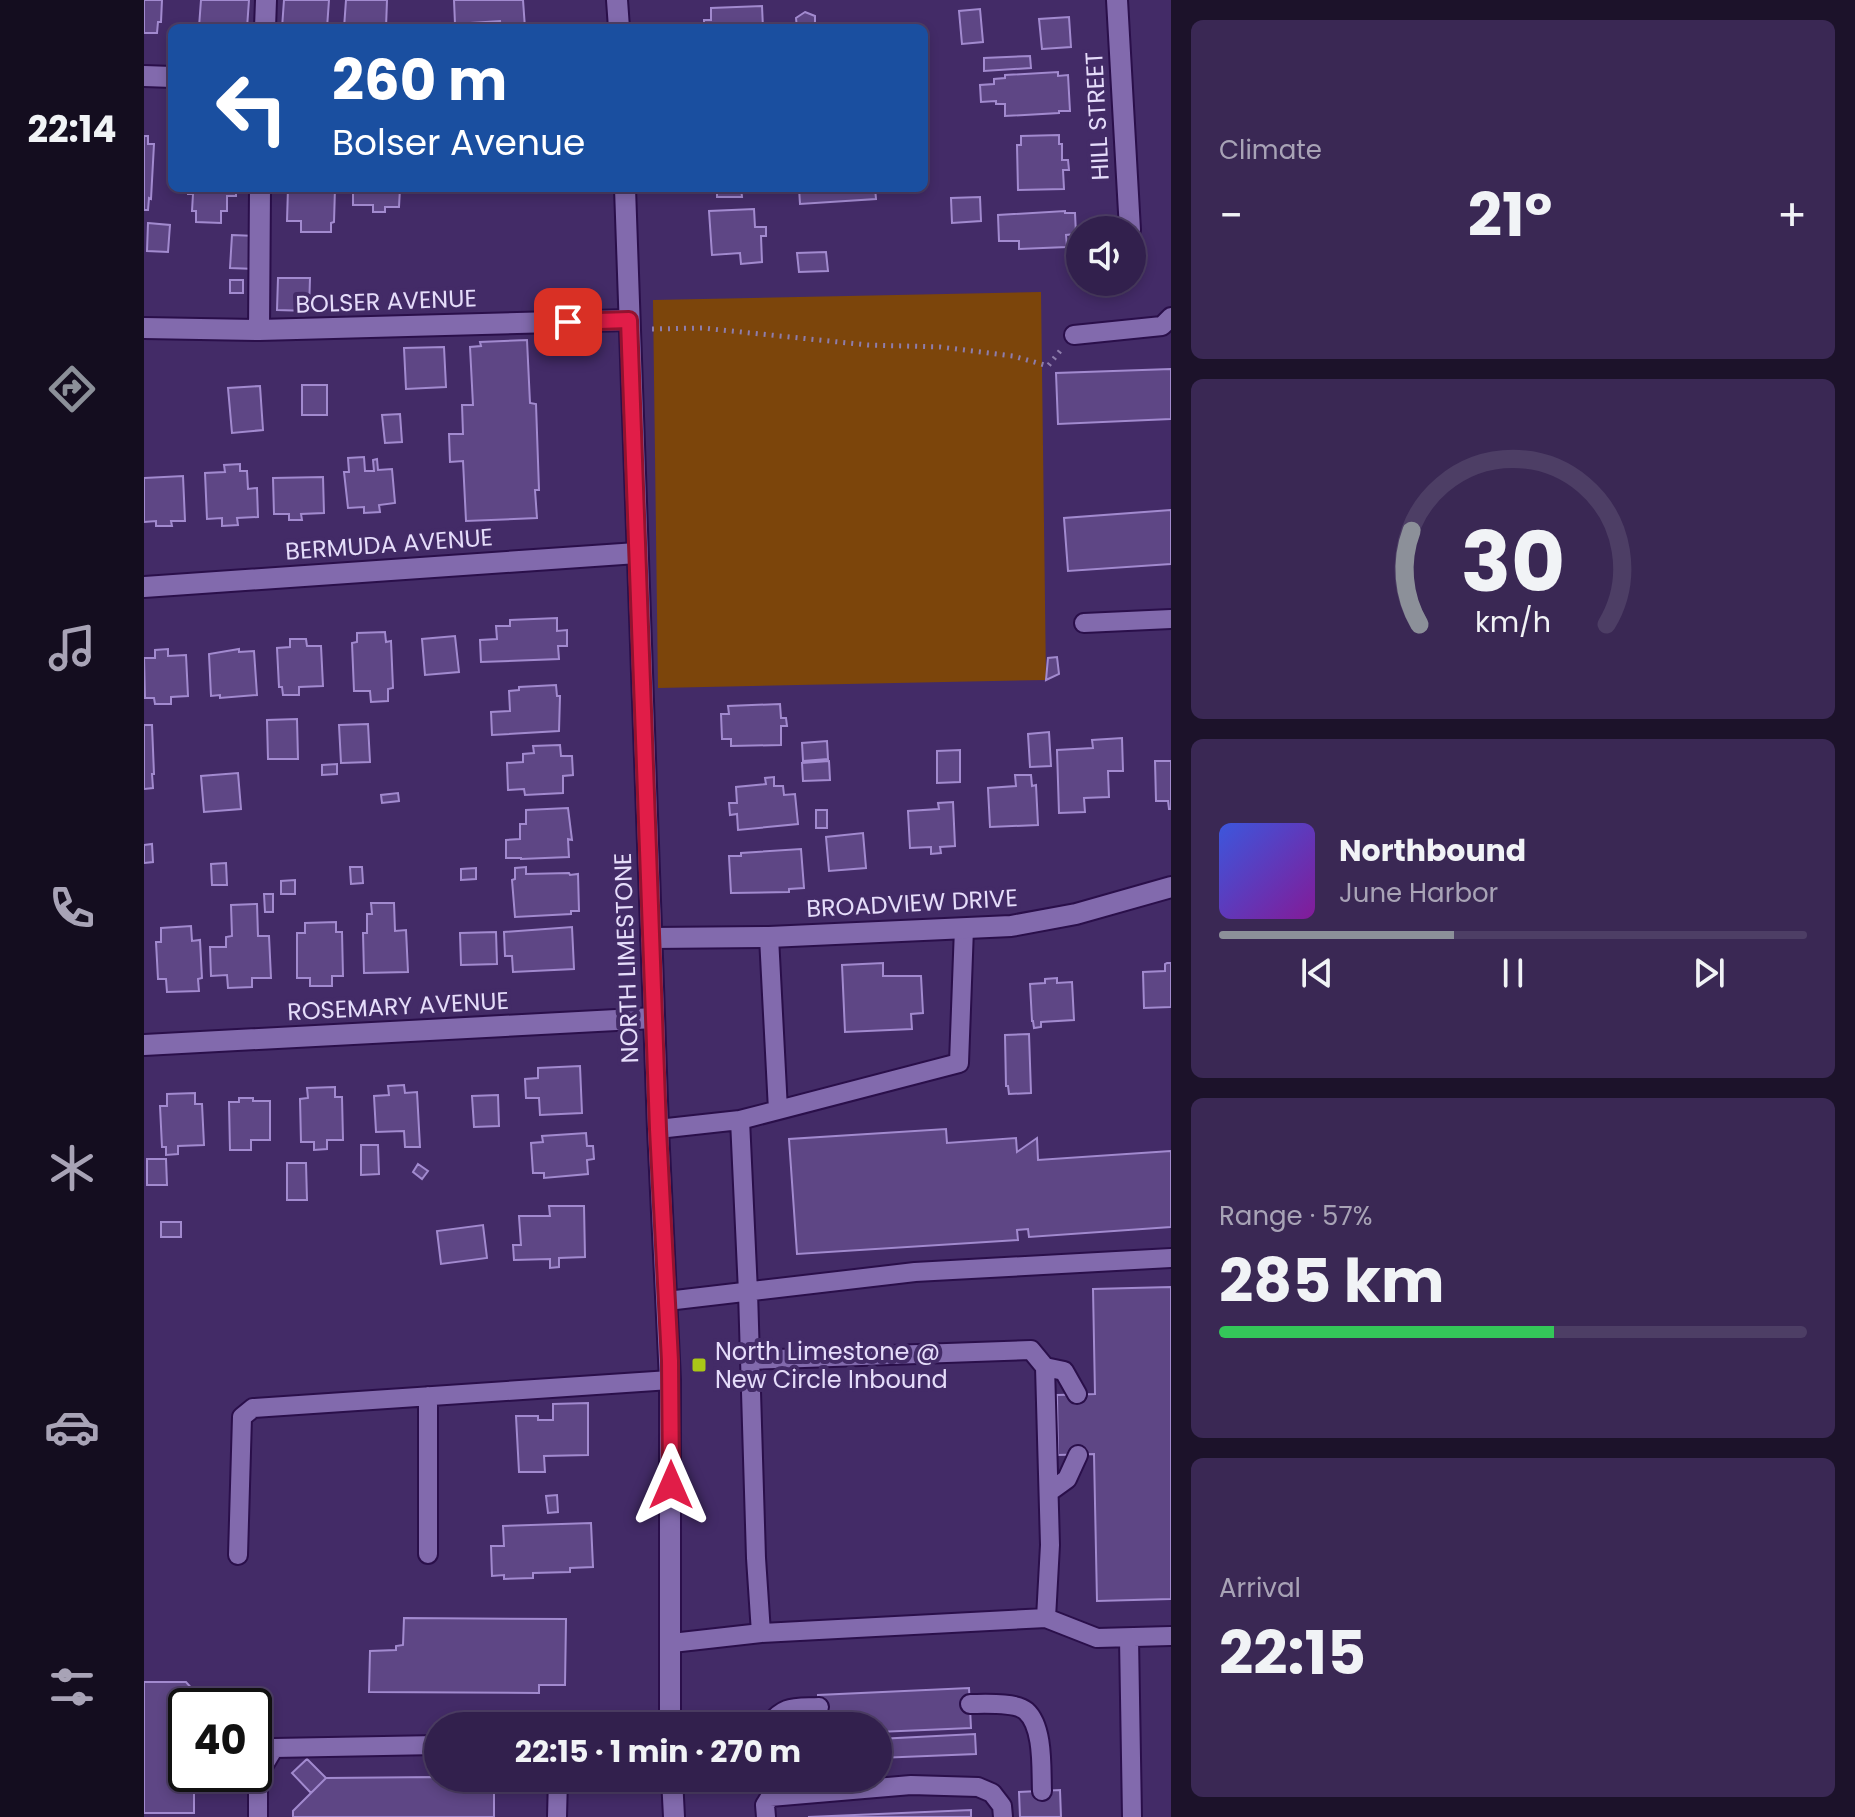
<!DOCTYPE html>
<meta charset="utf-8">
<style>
:root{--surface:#32204d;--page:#3a2854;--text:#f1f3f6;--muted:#a8a3b6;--line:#4d3e65;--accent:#8c9099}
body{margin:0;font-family:Poppins,sans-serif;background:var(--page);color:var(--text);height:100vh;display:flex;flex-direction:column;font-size:30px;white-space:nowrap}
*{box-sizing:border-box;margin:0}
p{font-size:26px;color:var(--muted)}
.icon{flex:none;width:44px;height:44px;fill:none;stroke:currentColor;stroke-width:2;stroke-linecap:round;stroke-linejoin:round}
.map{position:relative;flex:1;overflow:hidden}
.sheet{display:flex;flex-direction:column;gap:20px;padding:20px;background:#1c122a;width:684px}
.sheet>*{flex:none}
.hud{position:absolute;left:24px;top:24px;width:760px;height:168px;border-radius:12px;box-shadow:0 4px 12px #0003,0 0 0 2px var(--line);background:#1a4fa0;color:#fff;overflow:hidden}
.controls{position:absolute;left:922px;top:216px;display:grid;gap:16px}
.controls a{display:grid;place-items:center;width:80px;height:80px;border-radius:50%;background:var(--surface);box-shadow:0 4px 12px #0003,0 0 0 2px var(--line);font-size:40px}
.speed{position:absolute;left:24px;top:1688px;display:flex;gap:16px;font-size:40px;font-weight:700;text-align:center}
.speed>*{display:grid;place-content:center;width:104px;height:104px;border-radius:50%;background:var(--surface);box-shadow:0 4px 12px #0003,0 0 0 2px var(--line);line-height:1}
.speed .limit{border:4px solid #111;border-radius:12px;background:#fff;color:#111}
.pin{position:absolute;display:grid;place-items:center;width:68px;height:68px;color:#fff;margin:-34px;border-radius:16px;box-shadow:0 4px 12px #0006}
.me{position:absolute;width:88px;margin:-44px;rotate:0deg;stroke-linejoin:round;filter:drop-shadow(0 0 6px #0008)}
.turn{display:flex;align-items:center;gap:28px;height:168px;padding:0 32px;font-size:36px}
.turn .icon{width:104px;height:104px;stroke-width:2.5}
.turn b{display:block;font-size:56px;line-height:68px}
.big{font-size:60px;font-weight:700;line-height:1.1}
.sheet .widget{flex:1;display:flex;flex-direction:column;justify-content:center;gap:12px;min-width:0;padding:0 28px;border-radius:12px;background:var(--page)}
.sheet .dial{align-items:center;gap:0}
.dial svg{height:208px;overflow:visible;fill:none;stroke:var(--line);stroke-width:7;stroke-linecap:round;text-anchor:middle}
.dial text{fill:var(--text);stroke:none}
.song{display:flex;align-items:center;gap:24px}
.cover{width:96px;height:96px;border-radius:12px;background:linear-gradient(135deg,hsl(230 70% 55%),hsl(290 70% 35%))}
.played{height:8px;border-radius:4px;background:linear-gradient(90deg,var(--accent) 40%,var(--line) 40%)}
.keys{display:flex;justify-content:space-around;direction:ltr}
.heat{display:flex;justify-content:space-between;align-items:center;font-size:44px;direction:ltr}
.charge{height:12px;border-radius:6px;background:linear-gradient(90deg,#34c759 57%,var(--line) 0)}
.trip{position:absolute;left:280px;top:1712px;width:468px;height:80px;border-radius:40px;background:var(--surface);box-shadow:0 4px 12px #0003,0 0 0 2px var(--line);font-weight:700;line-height:80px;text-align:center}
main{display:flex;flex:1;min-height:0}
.dock{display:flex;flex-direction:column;width:144px;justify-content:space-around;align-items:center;background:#140d1f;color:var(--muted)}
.dock .icon{width:56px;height:56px}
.dock .active{color:var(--accent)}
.dock b{font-size:36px;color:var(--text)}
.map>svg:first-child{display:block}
.green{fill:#7c450b}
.building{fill:#5e4685;stroke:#a28acf;stroke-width:2}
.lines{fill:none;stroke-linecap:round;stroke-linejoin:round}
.service-casing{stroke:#2a0f4a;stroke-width:22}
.minor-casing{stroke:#2a0f4a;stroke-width:24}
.tertiary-casing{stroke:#2a0f4a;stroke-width:24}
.path{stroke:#8e7dac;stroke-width:5;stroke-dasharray:2 6;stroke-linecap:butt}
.service{stroke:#826aad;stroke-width:18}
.minor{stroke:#826aad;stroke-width:20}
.tertiary{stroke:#826aad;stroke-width:20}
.route-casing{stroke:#92132f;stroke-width:20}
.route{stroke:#e11d48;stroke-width:14}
.poi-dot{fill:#aac717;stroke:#432b67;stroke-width:3}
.labels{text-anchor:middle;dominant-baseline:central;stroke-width:8;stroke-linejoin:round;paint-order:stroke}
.street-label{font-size:24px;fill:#e5dcfa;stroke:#432b67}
.poi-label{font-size:24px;fill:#e5dcfa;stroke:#432b67;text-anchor:start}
</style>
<main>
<nav class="dock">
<b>22:14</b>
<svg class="icon active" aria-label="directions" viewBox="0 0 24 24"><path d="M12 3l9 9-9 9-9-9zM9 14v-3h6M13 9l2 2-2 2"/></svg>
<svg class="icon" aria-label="music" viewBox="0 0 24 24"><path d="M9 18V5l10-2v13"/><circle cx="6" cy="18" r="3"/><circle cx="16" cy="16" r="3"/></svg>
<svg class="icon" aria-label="phone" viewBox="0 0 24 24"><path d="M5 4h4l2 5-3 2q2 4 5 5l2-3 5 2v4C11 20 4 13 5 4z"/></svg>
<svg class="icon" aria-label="climate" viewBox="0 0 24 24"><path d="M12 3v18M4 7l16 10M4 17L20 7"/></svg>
<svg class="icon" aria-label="car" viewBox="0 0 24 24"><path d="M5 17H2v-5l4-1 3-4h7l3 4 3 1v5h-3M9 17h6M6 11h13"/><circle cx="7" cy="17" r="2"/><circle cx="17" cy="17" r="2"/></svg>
<svg class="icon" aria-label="filters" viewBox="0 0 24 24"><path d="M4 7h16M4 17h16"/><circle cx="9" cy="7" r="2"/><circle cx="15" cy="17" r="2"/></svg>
</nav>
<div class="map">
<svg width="1027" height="1817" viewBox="0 0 1027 1817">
<rect width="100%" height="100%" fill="#432b67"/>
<path class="green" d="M 897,292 L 902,680 L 514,688 L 509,300 Z"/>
<path class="building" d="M 0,0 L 18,0 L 17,22 L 14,22 L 13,33 L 0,33 Z
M 57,0 L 105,0 L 103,28 L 55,27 Z
M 140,0 L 185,0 L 183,28 L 138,28 Z
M 202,0 L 243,0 L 242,28 L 200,28 Z
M 310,0 L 379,0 L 381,28 L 357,28 L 356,21 L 311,24 Z
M 618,6 L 619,28 L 560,28 L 560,20 L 567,20 L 567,8 Z
M 836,9 L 839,42 L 818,44 L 815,11 Z
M 661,12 L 671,16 L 671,26 L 653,28 L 652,18 Z
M 925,17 L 927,47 L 898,49 L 895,19 Z
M 886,56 L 887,68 L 840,71 L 840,58 Z
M 914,72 L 914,76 L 924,75 L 926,111 L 915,111 L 915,113 L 861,116 L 861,104 L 852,104 L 852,101 L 837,102 L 836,85 L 850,84 L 850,79 L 861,78 L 861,75 Z
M 915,135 L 915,144 L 918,144 L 918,160 L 924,160 L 925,170 L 919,170 L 920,189 L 874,190 L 873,145 L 877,145 L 877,136 Z
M 0,136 L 4,136 L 4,144 L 10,144 L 7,199 L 5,198 L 4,210 L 0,210 Z
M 44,188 L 92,188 L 92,196 L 83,196 L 83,211 L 77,211 L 77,223 L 52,222 L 52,211 L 48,211 L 49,194 L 44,194 Z
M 144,188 L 191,188 L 190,222 L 187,223 L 187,232 L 157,232 L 157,221 L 143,221 Z
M 209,188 L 256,188 L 255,207 L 241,207 L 241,212 L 229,212 L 229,205 L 209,205 Z
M 573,188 L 597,188 L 598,197 L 573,197 Z
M 655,188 L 731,188 L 732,199 L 656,204 Z
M 836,197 L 837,221 L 808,223 L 807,198 Z
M 610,209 L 611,227 L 622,227 L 622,236 L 617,236 L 618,262 L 597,264 L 596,253 L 568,255 L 565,211 Z
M 921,211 L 921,213 L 931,213 L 932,234 L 922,235 L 923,247 L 875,249 L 875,241 L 855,241 L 854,215 Z
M 4,223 L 26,225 L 24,252 L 3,251 Z
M 88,235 L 113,236 L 112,269 L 86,268 Z
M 682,252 L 684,271 L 655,272 L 653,253 Z
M 134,278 L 166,278 L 165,311 L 133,310 Z
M 86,280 L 99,280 L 99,293 L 86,293 Z
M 383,340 L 386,403 L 392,404 L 395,490 L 391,490 L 393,518 L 322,521 L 319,461 L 306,462 L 305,434 L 319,434 L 318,405 L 329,405 L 326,347 L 337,346 L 336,342 Z
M 300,347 L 302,387 L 262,389 L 260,348 Z
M 1027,369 L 1027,419 L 914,424 L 912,373 Z
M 158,385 L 183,385 L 183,415 L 158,415 Z
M 116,386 L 119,430 L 88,433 L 84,388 Z
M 256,414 L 258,442 L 241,443 L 238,415 Z
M 220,457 L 221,471 L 230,471 L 229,460 L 233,459 L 234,470 L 248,469 L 251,503 L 235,505 L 236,512 L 220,513 L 220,507 L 204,508 L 200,472 L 205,472 L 204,458 Z
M 96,464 L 96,471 L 103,471 L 104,489 L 113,488 L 114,517 L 93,518 L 94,525 L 78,526 L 78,518 L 63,519 L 61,473 L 81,472 L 80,465 Z
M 39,476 L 41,521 L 27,521 L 28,526 L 12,526 L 12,521 L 0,522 L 0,478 Z
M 179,477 L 180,513 L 157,514 L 158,520 L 145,520 L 145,514 L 130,514 L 129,478 Z
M 1027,510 L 1027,564 L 924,571 L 920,518 Z
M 413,618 L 413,631 L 423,630 L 423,646 L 414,646 L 415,659 L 337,662 L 336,640 L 353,639 L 352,626 L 366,626 L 366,620 Z
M 241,632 L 242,642 L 247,641 L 249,688 L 244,689 L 244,701 L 227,702 L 226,691 L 210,691 L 208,643 L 213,642 L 213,633 Z
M 311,636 L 315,672 L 281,675 L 278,639 Z
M 146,639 L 162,639 L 163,646 L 177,646 L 179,686 L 155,687 L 155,695 L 139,695 L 138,687 L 135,687 L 133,648 L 146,647 Z
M 24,649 L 24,656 L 42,655 L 44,696 L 27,697 L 27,704 L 11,704 L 10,698 L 1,698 L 0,658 L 11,658 L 11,650 Z
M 95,649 L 95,652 L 110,651 L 113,695 L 76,698 L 76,695 L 67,696 L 65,654 Z
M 913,657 L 915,674 L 902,680 L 904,658 Z
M 412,685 L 413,696 L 416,696 L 415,731 L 348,735 L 347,712 L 366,711 L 365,691 L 375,690 L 375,687 Z
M 636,704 L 637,718 L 642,718 L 643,726 L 637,726 L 637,745 L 587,746 L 587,739 L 578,739 L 577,714 L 585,714 L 584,706 Z
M 153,719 L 154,759 L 124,759 L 123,720 Z
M 224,724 L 226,762 L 197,763 L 195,725 Z
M 0,725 L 8,725 L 10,774 L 8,774 L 9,788 L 0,789 Z
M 905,732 L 907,766 L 886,767 L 884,734 Z
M 978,738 L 979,771 L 964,771 L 965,797 L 940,798 L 941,812 L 915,813 L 913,750 L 949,748 L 948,740 Z
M 683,741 L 684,759 L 659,761 L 658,743 Z
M 416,745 L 417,756 L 428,756 L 429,775 L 419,776 L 419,793 L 381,795 L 380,789 L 364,790 L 363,763 L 379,762 L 379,754 L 390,753 L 389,746 Z
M 816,750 L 816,782 L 793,783 L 793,751 Z
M 685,761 L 686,780 L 659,781 L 658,763 Z
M 1011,761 L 1027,761 L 1027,809 L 1025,809 L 1024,801 L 1012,801 Z
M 193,764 L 193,774 L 178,775 L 178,765 Z
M 94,773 L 97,809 L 60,812 L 57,776 Z
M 871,775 L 887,775 L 888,786 L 892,785 L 894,825 L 846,827 L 844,788 L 872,786 Z
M 630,777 L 630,786 L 639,786 L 640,795 L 651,794 L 654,824 L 594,830 L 593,814 L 586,815 L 585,803 L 593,803 L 592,787 L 622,784 L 621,778 Z
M 254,793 L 255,801 L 238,803 L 237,795 Z
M 809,802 L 811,846 L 796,847 L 797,853 L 787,854 L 787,847 L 766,848 L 764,811 L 795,809 L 794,803 Z
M 424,808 L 428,840 L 424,839 L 425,857 L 377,859 L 377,858 L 362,858 L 362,840 L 376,839 L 376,824 L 382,824 L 382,810 Z
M 672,810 L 683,810 L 683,828 L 672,828 Z
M 719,833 L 722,868 L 685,871 L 682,837 Z
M 8,844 L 9,862 L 0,863 L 0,845 Z
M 657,849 L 660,888 L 645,889 L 645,892 L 587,893 L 585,856 L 597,856 L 597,853 Z
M 82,863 L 83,885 L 68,885 L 67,864 Z
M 206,867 L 218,867 L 219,883 L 207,884 Z
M 382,867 L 382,874 L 425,873 L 426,875 L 434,874 L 435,911 L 427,911 L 427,914 L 371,917 L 368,880 L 371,879 L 371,868 Z
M 332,868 L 332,879 L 317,880 L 317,869 Z
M 151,880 L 151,894 L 137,894 L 137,881 Z
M 120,894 L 129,894 L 129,912 L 121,912 Z
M 227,903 L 250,903 L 251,931 L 262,930 L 264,972 L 220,973 L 219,933 L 223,933 L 223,914 L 228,914 Z
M 113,904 L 114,936 L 125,936 L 127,978 L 108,978 L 108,987 L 84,988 L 83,975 L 67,976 L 66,947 L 82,947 L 82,937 L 88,936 L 87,905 Z
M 192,922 L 192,932 L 198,932 L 199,976 L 188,976 L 188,986 L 166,986 L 166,978 L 153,978 L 153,933 L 161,933 L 161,923 Z
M 47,926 L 48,941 L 56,940 L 58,978 L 54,979 L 55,991 L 23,992 L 22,979 L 14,979 L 12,942 L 17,942 L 17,928 Z
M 428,927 L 430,969 L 369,972 L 368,956 L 361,956 L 360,932 Z
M 352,932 L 353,964 L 317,965 L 316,933 Z
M 739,963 L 739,976 L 777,976 L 779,1013 L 767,1014 L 768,1029 L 701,1032 L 698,965 Z
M 1023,963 L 1027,963 L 1027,1007 L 1000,1008 L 999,972 L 1021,971 L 1021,964 Z
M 913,978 L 913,983 L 928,982 L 930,1020 L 897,1022 L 897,1027 L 890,1028 L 889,1021 L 888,1021 L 886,984 L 901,983 L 901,979 Z
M 885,1034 L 887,1093 L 865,1094 L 864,1086 L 862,1086 L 861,1035 Z
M 436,1066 L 438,1113 L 396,1115 L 395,1098 L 382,1098 L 381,1079 L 394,1078 L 394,1068 Z
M 260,1085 L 261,1093 L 273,1092 L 276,1147 L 261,1147 L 260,1131 L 232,1132 L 230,1096 L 245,1095 L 244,1086 Z
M 191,1087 L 191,1097 L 198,1097 L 199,1140 L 183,1140 L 183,1149 L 170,1150 L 170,1142 L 157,1142 L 156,1099 L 164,1098 L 163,1088 Z
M 51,1093 L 51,1104 L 58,1104 L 60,1145 L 34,1146 L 34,1154 L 22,1155 L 22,1147 L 18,1147 L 16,1106 L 23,1106 L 23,1094 Z
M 354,1095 L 355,1126 L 330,1127 L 328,1096 Z
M 95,1098 L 109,1098 L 109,1101 L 126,1101 L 126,1140 L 107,1140 L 107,1150 L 86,1150 L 85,1102 L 95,1102 Z
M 802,1129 L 803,1143 L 872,1138 L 873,1152 L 893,1138 L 894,1160 L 1027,1151 L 1027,1227 L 885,1237 L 884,1229 L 873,1230 L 874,1240 L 653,1254 L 645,1139 Z
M 442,1133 L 443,1146 L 449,1146 L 450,1159 L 443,1160 L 444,1174 L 400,1178 L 400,1173 L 389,1173 L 387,1143 L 399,1142 L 398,1136 Z
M 217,1145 L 234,1145 L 235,1174 L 217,1175 Z
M 3,1159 L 22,1159 L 23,1185 L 3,1185 Z
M 143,1163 L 162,1163 L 163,1200 L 143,1200 Z
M 274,1164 L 284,1171 L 278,1179 L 269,1172 Z
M 405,1206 L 440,1206 L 441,1257 L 415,1258 L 415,1267 L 406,1268 L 406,1259 L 370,1260 L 369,1245 L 377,1245 L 375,1216 L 406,1216 Z
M 17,1222 L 37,1222 L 37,1237 L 17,1237 Z
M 339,1225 L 343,1258 L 297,1264 L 293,1231 Z
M 1027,1287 L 1027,1599 L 953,1601 L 950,1454 L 914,1455 L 913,1395 L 951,1394 L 949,1289 Z
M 444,1403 L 444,1455 L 400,1456 L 401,1472 L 375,1472 L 372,1416 L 394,1416 L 394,1420 L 409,1420 L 409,1404 Z
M 413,1495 L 414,1512 L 404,1513 L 402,1496 Z
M 447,1523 L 449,1567 L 426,1568 L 426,1572 L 389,1573 L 389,1578 L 360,1579 L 360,1575 L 348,1576 L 347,1546 L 360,1546 L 359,1526 Z
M 260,1618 L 422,1619 L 421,1685 L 395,1685 L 395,1693 L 225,1692 L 226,1651 L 252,1650 L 252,1646 L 259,1645 Z
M 0,1682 L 42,1682 L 50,1691 L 50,1706 L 42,1706 L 42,1774 L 50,1774 L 50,1813 L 0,1813 Z
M 825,1688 L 827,1728 L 734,1732 L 734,1726 L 675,1726 L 674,1695 Z
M 831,1734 L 832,1754 L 734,1758 L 734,1739 Z
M 163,1759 L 182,1778 L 167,1793 L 148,1773 Z
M 294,1777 L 350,1778 L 350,1817 L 149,1817 L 149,1811 L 182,1778 Z
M 916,1790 L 917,1817 L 876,1817 L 875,1792 Z
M 827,1810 L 827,1817 L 664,1817 Z"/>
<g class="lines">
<defs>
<path id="service" d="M 930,335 L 1018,326 L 1027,317
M 940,623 L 1027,619
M 625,937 L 634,1110
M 596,1120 L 815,1063 L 820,928
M 514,1129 L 596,1120 L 604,1292 L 612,1558 L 617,1633 L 528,1643
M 523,1301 L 771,1272 L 1027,1258
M 606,1360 L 887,1350 L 901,1367 L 906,1545 L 902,1618 L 953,1638 L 1027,1636
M 901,1367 L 920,1371 L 933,1394
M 905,1492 L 923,1479 L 934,1455
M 284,1554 L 284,1396
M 94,1555 L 98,1417 L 109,1408 L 526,1380
M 617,1633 L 902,1618
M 985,1638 L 988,1817
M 826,1704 C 840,1704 872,1702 882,1711 C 900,1727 897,1769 898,1791
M 624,1726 C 640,1705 649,1708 675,1707
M 114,1817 L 114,1775 L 130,1748 L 294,1745
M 413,1817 L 414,1778
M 622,1817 L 621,1805 L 626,1797 L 767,1785 L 834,1787 L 848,1793 L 858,1806 L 859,1817"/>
<path id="minor" d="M 973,0 L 986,230
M 121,28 L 122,0
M 0,76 L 28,77
M 0,328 L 115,330 L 485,320
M 115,330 L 116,188
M 0,587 L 493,553
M 507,938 L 625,937 L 867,926 L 932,914 L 1027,887
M 0,1045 L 510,1018"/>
<path id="tertiary" d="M 473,0 L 475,28
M 481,188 L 514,1129 L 526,1380 L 526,1726
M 528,1778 L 530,1817"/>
</defs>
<use href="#service" class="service-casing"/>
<use href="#minor" class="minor-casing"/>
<use href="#tertiary" class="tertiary-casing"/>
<path class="path" d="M 508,329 L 558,328 L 724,345 L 796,347 L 869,356 L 904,366 L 916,351"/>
<use href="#service" class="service"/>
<use href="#minor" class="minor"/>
<use href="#tertiary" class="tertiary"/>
</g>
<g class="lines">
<defs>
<path id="route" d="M 424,322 L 485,320 L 514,1129 L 526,1361 L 527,1485"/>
</defs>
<use href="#route" class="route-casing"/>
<use href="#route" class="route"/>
</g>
<rect class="poi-dot" x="547" y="1357" width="16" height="16" rx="4"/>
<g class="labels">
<g class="street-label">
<text transform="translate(953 116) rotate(-93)">HILL STREET</text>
<text transform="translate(242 301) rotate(-2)">BOLSER AVENUE</text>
<text transform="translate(245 544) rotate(-4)">BERMUDA AVENUE</text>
<text transform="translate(768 903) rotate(-3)">BROADVIEW DRIVE</text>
<text transform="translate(482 958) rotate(-92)">NORTH LIMESTONE</text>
<text transform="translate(254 1006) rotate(-3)">ROSEMARY AVENUE</text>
</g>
<g class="poi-label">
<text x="571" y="1351">North Limestone @<tspan x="571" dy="28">New Circle Inbound</tspan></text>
</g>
</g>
</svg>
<div class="controls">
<a><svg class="icon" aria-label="sound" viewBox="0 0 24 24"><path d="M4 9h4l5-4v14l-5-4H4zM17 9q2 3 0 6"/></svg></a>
</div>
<div class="speed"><div class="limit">40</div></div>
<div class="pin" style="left:424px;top:322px;background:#d93025"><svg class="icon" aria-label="arrive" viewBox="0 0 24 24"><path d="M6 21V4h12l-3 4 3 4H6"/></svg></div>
<svg class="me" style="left:527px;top:1485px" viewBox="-20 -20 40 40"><path d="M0-17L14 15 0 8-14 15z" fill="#e11d48" stroke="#fff" stroke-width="4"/></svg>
<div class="trip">22:15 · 1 min · 270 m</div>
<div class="hud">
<div class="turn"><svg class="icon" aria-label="left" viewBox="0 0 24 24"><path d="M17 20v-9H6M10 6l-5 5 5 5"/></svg><div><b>260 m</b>Bolser Avenue</div></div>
</div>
</div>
<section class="sheet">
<div class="widget"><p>Climate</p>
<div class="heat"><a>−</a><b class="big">21°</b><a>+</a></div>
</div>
<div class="widget dial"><svg viewBox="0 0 100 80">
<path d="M14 69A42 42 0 1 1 86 69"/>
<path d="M14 69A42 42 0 0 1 11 33" stroke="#8c9099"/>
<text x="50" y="56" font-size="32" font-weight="700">30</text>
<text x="50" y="72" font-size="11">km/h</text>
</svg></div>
<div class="widget">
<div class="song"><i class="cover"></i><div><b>Northbound</b><p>June Harbor</p></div></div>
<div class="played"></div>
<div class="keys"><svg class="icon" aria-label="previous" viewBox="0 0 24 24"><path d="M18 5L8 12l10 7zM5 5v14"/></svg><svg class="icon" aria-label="pause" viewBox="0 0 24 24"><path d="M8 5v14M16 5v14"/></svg><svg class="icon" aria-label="next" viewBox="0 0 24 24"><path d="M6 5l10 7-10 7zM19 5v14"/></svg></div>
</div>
<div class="widget"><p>Range · 57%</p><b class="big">285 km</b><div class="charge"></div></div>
<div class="widget"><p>Arrival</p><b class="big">22:15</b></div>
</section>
</main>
